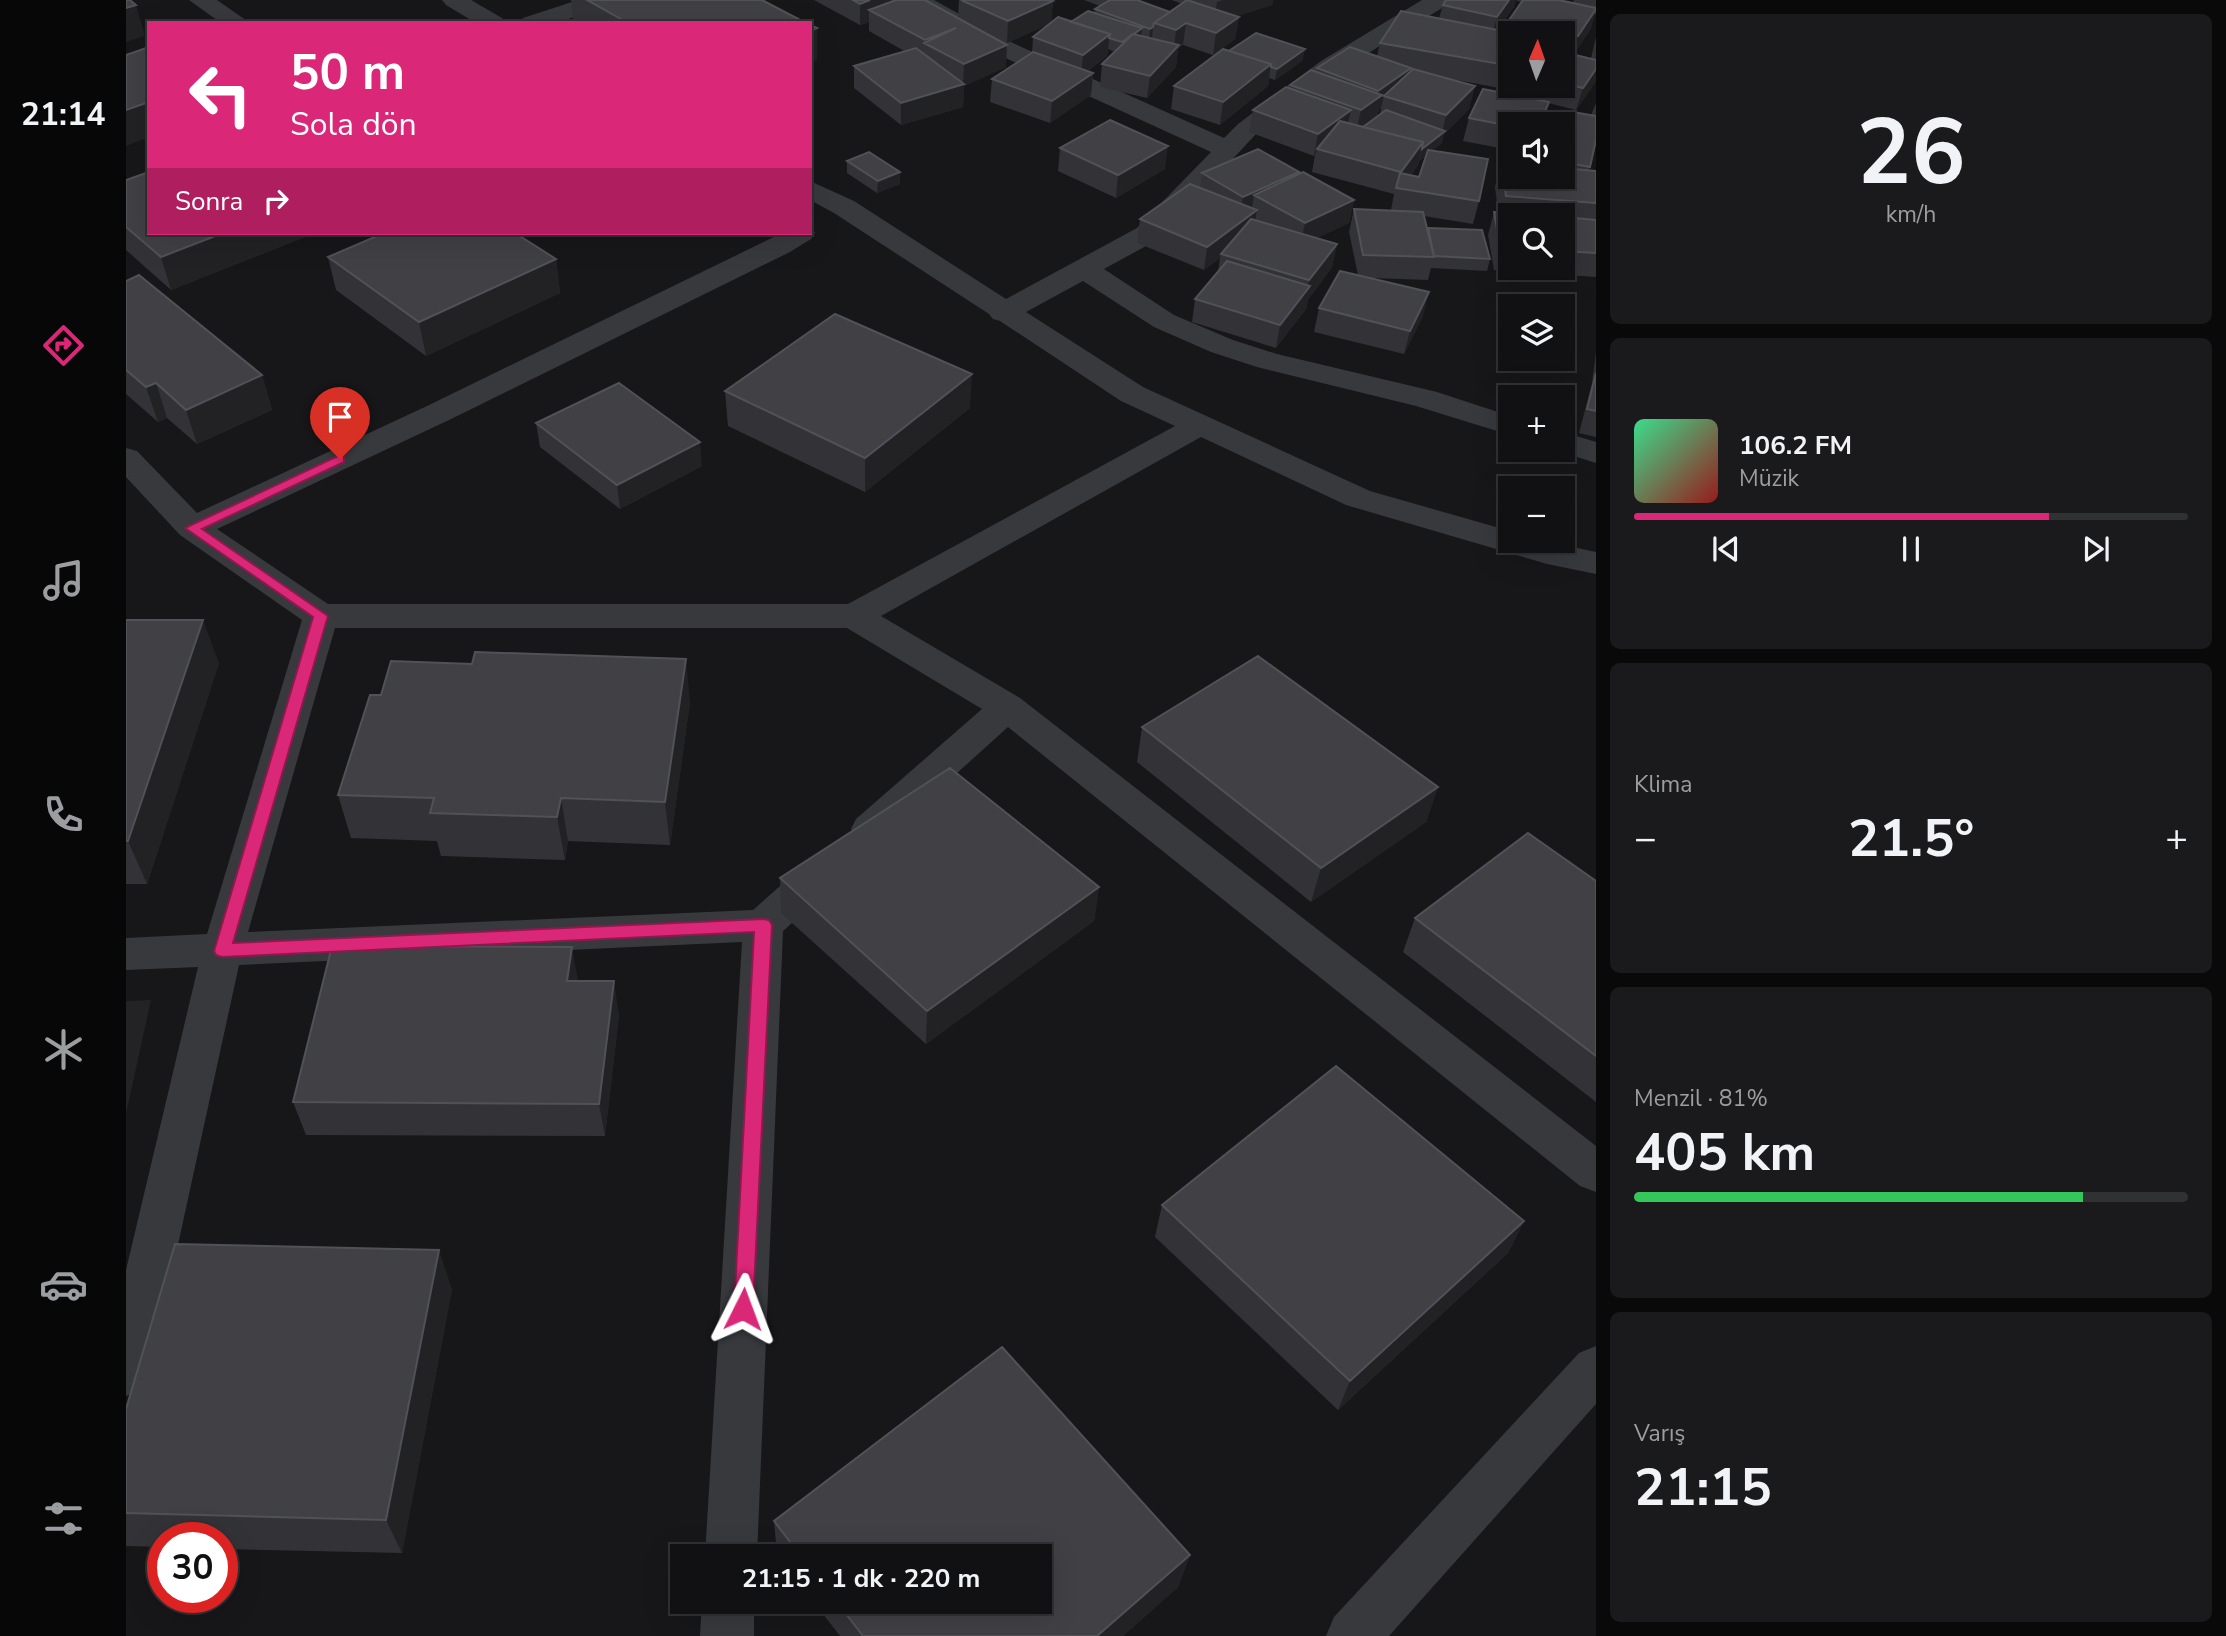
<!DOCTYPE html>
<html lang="tr">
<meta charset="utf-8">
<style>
:root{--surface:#111113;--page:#1a1a1c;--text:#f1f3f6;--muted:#9c9da0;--line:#303133;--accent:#db2777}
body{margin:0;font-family:"Nunito Sans",sans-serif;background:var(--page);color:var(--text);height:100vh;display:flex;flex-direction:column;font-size:26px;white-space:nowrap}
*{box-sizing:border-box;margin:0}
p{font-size:23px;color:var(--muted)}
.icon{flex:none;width:38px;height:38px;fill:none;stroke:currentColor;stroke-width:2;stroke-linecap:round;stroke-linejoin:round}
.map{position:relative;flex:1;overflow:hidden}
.sheet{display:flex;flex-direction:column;gap:14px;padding:14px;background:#09090a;width:630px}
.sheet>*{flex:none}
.top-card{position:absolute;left:21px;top:21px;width:665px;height:214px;border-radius:0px;box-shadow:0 7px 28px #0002,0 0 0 2px var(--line);background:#db2777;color:#fff;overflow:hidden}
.needle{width:46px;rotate:2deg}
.buttons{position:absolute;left:1372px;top:21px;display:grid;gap:14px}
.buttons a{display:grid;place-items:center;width:77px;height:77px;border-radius:0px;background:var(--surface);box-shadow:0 7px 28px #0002,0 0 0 2px var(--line);font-size:35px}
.speed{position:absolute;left:21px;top:1522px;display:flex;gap:14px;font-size:35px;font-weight:700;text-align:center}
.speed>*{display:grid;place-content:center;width:91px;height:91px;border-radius:50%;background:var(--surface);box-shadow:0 7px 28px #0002,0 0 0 2px var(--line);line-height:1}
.speed .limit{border:10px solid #d22;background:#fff;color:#111}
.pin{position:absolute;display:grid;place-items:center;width:60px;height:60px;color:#fff;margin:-72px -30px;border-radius:50% 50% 50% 0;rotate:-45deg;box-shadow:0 0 7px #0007}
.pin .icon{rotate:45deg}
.me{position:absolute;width:77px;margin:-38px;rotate:3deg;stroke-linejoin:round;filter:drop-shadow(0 0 5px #0008)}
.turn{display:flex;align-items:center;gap:24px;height:147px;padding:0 28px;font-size:32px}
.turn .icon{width:91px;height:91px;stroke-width:2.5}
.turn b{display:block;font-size:49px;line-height:60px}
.then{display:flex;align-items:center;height:66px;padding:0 28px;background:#0003;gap:14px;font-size:26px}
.big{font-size:52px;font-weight:700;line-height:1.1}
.sheet .card{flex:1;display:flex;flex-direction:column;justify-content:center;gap:10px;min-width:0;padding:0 24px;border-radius:10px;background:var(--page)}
.sheet .dial{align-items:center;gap:0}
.dial b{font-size:91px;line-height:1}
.song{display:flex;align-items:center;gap:21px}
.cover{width:84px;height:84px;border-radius:10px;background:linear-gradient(135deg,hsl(150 70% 55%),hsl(0 70% 35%))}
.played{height:7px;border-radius:4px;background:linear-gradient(90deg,var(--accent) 75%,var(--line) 75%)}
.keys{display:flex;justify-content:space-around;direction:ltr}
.heat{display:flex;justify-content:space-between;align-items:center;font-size:38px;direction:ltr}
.charge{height:10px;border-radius:5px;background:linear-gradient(90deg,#34c759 81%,var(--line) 0)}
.trip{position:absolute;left:544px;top:1544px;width:382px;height:70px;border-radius:0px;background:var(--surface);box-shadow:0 7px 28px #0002,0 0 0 2px var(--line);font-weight:700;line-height:70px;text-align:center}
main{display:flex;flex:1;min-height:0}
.tabs{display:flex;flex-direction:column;width:126px;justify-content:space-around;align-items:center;background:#070708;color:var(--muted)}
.tabs .icon{width:49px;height:49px}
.tabs .on{color:var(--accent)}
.tabs b{font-size:32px;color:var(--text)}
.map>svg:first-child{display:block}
.built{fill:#232326}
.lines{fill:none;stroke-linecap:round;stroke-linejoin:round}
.minor{fill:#38393d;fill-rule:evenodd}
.wall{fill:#333337;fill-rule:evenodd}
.shaded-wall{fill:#222225}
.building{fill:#404045;stroke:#505257;stroke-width:2}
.route{fill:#db2777;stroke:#8e194d;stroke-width:2}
</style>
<main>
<nav class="tabs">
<b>21:14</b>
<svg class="icon on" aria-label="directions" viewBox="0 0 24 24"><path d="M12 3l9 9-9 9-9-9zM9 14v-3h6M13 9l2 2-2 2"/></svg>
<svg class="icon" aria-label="music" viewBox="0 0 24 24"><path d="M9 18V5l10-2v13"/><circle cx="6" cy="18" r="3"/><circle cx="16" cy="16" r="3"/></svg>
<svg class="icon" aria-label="phone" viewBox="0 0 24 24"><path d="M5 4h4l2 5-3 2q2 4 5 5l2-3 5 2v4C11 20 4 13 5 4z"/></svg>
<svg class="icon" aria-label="climate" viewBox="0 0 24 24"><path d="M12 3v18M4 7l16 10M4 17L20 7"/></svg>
<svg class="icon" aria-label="car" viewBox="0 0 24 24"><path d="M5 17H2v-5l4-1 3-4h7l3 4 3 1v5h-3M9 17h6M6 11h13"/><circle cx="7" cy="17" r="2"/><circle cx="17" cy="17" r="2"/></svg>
<svg class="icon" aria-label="filters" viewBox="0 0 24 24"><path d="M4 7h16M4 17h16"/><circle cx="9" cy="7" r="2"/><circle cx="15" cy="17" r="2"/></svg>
</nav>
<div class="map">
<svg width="1470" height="1636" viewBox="0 0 1470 1636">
<rect width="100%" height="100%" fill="#171719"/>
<path class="built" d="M 25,1000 L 0,1114 L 0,1001 Z"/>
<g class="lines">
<path class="minor" d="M 63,0 L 91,0 L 124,23 L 95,23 Z
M 316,0 L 345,0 L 376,18 L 380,23 L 350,23 L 320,5 Z
M 452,0 L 488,0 L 484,5 L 430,23 L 393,23 L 397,18 Z
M 779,0 L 808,0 L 878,39 L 1098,138 L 1112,124 L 1195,61 L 1296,0 L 1325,0 L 1321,5 L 1213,71 L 1130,134 L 1031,240 L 978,269 L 1048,315 L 1107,340 L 1151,354 L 1311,392 L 1384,416 L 1384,435 L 1290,406 L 1131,367 L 1085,352 L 1028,327 L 957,281 L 900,312 L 1017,387 L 1244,491 L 1384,531 L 1384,541 L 1419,541 L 1470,552 L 1470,574 L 1421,564 L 1220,505 L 1075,437 L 755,616 L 894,698 L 1470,1146 L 1470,1192 L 1454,1186 L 882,727 L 758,839 L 744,843 L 730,839 L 725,829 L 730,819 L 856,709 L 721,628 L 209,628 L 122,932 L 627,910 L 680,863 L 694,859 L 708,863 L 714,874 L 708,885 L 657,931 L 631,1556 L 579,1556 L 616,942 L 113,965 L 24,1373 L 17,1389 L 0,1396 L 0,1270 L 72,967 L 0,970 L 0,938 L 81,934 L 176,620 L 54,535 L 0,477 L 0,448 L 11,451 L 71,513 L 301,406 L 656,233 L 684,233 L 684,227 L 689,233 L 685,239 L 664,252 L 323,420 L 91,529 L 202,604 L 722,604 L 1049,426 L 995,401 L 874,321 L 867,319 L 863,314 L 708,213 L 684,200 L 684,181 L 728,201 L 880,299 L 1011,228 L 1085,152 L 860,49 L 783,5 Z
M 1437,432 L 1470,442 L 1470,463 L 1429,450 L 1437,450 Z
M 1470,1346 L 1470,1404 L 1263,1636 L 1200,1636 L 1208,1617 L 1453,1353 Z
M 576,1601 L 628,1601 L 628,1636 L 574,1636 Z"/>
</g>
<path class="wall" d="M 445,0 L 636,0 L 680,23 L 450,23 L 447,21 Z
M 688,0 L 799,0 L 832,18 L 833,0 L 924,0 L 927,1 L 925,22 L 945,22 L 968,13 L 969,9 L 974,6 L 958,0 L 1011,0 L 1044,12 L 1056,4 L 1046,0 L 1147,0 L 1146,5 L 1111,16 L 1113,17 L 1109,39 L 1087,55 L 1057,45 L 1052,49 L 1050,67 L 1021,98 L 974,87 L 976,64 L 989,52 L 982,49 L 981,56 L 962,71 L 967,73 L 965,95 L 924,123 L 864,102 L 866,79 L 906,53 L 907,37 L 923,24 L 881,43 L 864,35 L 880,67 L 838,86 L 837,107 L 775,125 L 728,88 L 728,66 L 780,52 L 743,31 L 743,22 L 734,25 Z
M 1320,0 L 1437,0 L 1436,1 L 1447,3 L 1448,0 L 1470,0 L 1470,15 L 1469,14 L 1464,30 L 1448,54 L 1465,58 L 1470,37 L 1470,79 L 1469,83 L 1450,110 L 1422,103 L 1417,121 L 1438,124 L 1465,115 L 1470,103 L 1470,140 L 1463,171 L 1470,171 L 1470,277 L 1368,270 L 1362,235 L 1368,212 L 1372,212 L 1369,187 L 1375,164 L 1437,177 L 1437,124 L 1384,124 L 1384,150 L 1337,141 L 1343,118 L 1399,97 L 1384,94 L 1387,86 L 1437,86 L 1437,33 L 1384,33 L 1384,67 L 1373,88 L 1315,77 L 1349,86 L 1343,109 L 1318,134 L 1316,143 L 1307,150 L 1353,201 L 1347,224 L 1298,216 L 1301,229 L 1364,259 L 1361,271 L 1305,268 L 1302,280 L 1245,278 L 1297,316 L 1278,354 L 1188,332 L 1193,308 L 1232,275 L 1223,232 L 1228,209 L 1265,210 L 1268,194 L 1186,172 L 1189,155 L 1188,156 L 1123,132 L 1127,110 L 1164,88 L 1164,85 L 1190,72 L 1191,68 L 1251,56 L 1254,43 L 1313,18 L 1317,5 ZM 1389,0 L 1395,2 L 1383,20 L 1379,32 L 1371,30 L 1388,7 ZM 1255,108 L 1254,115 L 1251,117 L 1253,109 ZM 1300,156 L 1293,177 L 1285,175 L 1292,165 L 1293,161 ZM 1384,215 L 1437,215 L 1437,268 L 1384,268 Z
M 1179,49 L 1176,61 L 1149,80 L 1143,78 L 1142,86 L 1094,125 L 1045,109 L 1048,86 Z
M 934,148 L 1039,169 L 990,198 L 932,171 Z
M 721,161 L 774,184 L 751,193 L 721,173 Z
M 1173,172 L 1172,174 L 1228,200 L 1223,223 L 1191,238 L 1211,244 L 1206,267 L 1182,300 L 1180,309 L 1150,348 L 1066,322 L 1069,299 L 1092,272 L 1094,258 L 1078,270 L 1011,243 L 1014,219 L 1074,188 L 1076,173 Z
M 0,180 L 23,233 L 183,233 L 184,235 L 45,290 L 0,250 Z
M 202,257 L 430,259 L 434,293 L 300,356 L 210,290 Z
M 0,281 L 136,375 L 146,410 L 71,444 L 41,418 L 32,422 L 0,394 Z
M 1470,352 L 1470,437 L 1453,433 L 1466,383 Z
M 599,391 L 844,408 L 739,492 L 602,426 Z
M 410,423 L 576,466 L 494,509 L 414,447 Z
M 0,620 L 93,663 L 21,884 L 0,884 Z
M 255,695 L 564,702 L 544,845 L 442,841 L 439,860 L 315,856 L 311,841 L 225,838 L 212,795 Z
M 1016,727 L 1312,787 L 1300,822 L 1185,902 L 1011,762 Z
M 654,878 L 973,887 L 968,921 L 800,1044 L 655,913 Z
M 1470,881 L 1470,1102 L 1277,952 L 1289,918 Z
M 452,981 L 493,1015 L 479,1136 L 180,1135 L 167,1102 Z
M 1036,1205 L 1398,1221 L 1382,1253 L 1212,1410 L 1029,1237 Z
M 326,1289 L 276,1553 L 96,1549 L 96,1538 L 37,1538 L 37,1547 L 0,1546 L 0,1409 Z
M 876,1347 L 1064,1555 L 1052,1587 L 997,1636 L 714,1636 L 687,1601 L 914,1601 L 914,1556 L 653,1556 L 651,1554 L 648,1521 Z"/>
<path class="shaded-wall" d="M 744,0 L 778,0 L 743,10 L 743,22 L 734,25 L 734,4 Z
M 1097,0 L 1147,0 L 1146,5 L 1088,24 L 1091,2 Z
M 1383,0 L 1390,0 L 1388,7 L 1365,39 L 1371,17 Z
M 927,1 L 925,23 L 881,43 L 882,21 Z
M 10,5 L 19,36 L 0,42 L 0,8 Z
M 1470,9 L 1464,30 L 1445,58 L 1452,36 Z
M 1113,17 L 1109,39 L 1087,55 L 1090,33 Z
M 1060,23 L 1057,45 L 1052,49 L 1050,67 L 1021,98 L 1024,76 L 1048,50 L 1050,30 Z
M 1027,27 L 1026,38 L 1023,40 L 1024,29 Z
M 691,28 L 691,60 L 684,63 L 684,31 Z
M 830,28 L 799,44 L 799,40 Z
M 1016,28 L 1015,40 L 995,54 L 996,42 Z
M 984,34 L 981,56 L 955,77 L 957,55 Z
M 881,45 L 880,67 L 838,86 L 837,107 L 775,125 L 775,103 L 837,84 L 838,64 Z
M 1179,49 L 1176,61 L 1149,80 L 1151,69 Z
M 1384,56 L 1384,67 L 1373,88 L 1379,65 Z
M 1145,64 L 1142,86 L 1094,125 L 1097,102 Z
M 1285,68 L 1280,91 L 1258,96 L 1255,108 L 1253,109 L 1251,118 L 1230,133 L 1235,110 L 1250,99 L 1252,91 Z
M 1470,69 L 1470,79 L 1469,83 L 1450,110 L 1457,88 Z
M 967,73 L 965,95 L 924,123 L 926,101 Z
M 1349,86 L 1343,109 L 1318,134 L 1316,143 L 1293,161 L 1296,149 L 1316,134 L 1320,115 Z
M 23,102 L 23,137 L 0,146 L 0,110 Z
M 1225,110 L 1220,132 L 1191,149 L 1189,155 L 1188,156 L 1192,134 Z
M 1297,142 L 1292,165 L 1274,189 L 1271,188 L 1275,172 Z
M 1042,146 L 1039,169 L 990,198 L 992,175 Z
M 774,172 L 774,184 L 751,193 L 752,181 Z
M 1173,172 L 1168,195 L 1128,195 L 1125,215 L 1131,210 L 1127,234 L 1095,254 L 1094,258 L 1078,270 L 1081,247 L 1113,220 L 1117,197 Z
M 1228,200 L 1223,223 L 1174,246 L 1179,223 Z
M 97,233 L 183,233 L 184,235 L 45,290 L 35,257 Z
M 1211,244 L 1206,267 L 1182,300 L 1180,309 L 1150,348 L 1154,325 L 1181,290 L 1183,280 Z
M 430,259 L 434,293 L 300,356 L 293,322 Z
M 1303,292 L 1297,316 L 1278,354 L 1284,331 Z
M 846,374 L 844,408 L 739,492 L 739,458 Z
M 136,375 L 146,410 L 71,444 L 60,410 Z
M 30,383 L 41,418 L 32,422 L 20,387 Z
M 574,442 L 576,466 L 494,509 L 491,485 Z
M 77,620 L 93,663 L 21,884 L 2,841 Z
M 560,659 L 564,702 L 544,845 L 539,802 Z
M 1312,787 L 1300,822 L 1185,902 L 1195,868 Z
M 435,798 L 442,841 L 439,860 L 431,817 Z
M 973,887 L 968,921 L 800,1044 L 801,1011 Z
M 446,947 L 452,981 L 441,981 Z
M 488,981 L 493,1015 L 479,1136 L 473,1104 Z
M 1398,1221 L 1382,1253 L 1212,1410 L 1224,1381 Z
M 313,1250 L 326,1289 L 276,1553 L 260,1520 Z
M 1064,1555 L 1052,1587 L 997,1636 L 971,1636 Z"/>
<path class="building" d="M 0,0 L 4,0 L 10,5 L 0,8 Z
M 461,0 L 636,0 L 680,23 L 502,23 Z
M 727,0 L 744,0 L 734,4 Z
M 770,0 L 799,0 L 881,45 L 838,64 L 798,43 L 830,28 L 799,40 L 743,10 Z
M 835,0 L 924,0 L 927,1 L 882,21 Z
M 984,0 L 1011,0 L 1044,12 L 1028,23 L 1027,27 L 1024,29 L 969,9 Z
M 1061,0 L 1113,17 L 1090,33 L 1060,23 L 1050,30 L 1028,23 Z
M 1320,0 L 1383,0 L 1371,17 L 1317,5 Z
M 1397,0 L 1433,0 L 1470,8 L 1470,9 L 1452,36 L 1383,20 Z
M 962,11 L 1016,28 L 1008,34 L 1007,34 L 996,42 L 983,38 L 984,34 L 945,22 Z
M 1275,11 L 1387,33 L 1384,33 L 1384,56 L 1379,65 L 1254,43 Z
M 932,17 L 984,34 L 957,55 L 907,37 Z
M 684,25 L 691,28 L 684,31 Z
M 1130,33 L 1179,49 L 1151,69 L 1145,67 L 1145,64 L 1103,51 Z
M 1007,34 L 1053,45 L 1024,76 L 976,64 Z
M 23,47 L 23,102 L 0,110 L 0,55 Z
M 1224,47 L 1285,68 L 1252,91 L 1191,68 Z
M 790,48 L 838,84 L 775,103 L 728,66 Z
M 1097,49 L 1145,64 L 1097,102 L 1048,86 Z
M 907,52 L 967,73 L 926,101 L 866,79 Z
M 1437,52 L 1470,60 L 1470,69 L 1457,88 L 1437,83 Z
M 1287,69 L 1349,86 L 1320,115 L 1258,96 Z
M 1185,70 L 1256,95 L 1235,110 L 1164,85 Z
M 1160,87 L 1225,110 L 1192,134 L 1127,110 Z
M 1357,89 L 1423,102 L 1416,119 L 1401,116 L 1397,124 L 1384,124 L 1384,126 L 1343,118 Z
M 1260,110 L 1319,131 L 1296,149 L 1297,142 L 1237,127 Z
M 1441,111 L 1470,116 L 1470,140 L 1464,167 L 1437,162 L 1437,124 L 1411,124 L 1412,120 L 1438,124 Z
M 984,120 L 1042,146 L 992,175 L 934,148 Z
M 1214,121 L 1297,142 L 1275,172 L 1191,149 Z
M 1132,149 L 1173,172 L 1117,197 L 1076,173 Z
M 1302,150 L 1362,159 L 1353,201 L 1270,188 L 1274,173 L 1293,177 Z
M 743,152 L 774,172 L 752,181 L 721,161 Z
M 1375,164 L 1384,164 L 1384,177 L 1437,177 L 1437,168 L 1470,171 L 1470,203 L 1380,196 Z
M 23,172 L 23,233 L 97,233 L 35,257 L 0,227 L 0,180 Z
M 1177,172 L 1228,200 L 1179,223 L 1128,195 Z
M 1064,184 L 1131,210 L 1081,247 L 1014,219 Z
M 1228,209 L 1297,212 L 1308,257 L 1237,255 Z
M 1368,212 L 1412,215 L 1384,215 L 1384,247 L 1374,246 Z
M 1437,217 L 1470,220 L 1470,253 L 1437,251 Z
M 1125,219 L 1211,244 L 1183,280 L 1095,254 Z
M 1302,228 L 1356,230 L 1364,259 L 1308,256 Z
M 258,233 L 389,233 L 430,259 L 293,322 L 202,257 Z
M 1101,261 L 1184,286 L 1154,325 L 1069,299 Z
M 1214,271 L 1303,292 L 1284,331 L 1193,308 Z
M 13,275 L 136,375 L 60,410 L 30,383 L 20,387 L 0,370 L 0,281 Z
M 709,314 L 846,374 L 739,458 L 599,391 Z
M 1470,373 L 1470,411 L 1461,409 Z
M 493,383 L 574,442 L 491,485 L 410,423 Z
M 0,620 L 77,620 L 2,841 L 0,841 Z
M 349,652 L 560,659 L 539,802 L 435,798 L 431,817 L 304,813 L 308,798 L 212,795 L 244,695 L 255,695 L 265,661 L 346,664 Z
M 1132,656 L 1312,787 L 1195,868 L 1016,727 Z
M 824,768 L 973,887 L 801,1011 L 654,878 Z
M 1402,833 L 1470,881 L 1470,1056 L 1289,918 Z
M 206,946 L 446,947 L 441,981 L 488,981 L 473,1104 L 167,1102 Z
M 1210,1066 L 1398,1221 L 1224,1381 L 1036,1205 Z
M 49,1244 L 313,1250 L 260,1520 L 0,1513 L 0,1409 Z
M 876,1347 L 1064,1555 L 971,1636 L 737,1636 L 710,1601 L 914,1601 L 914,1556 L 675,1556 L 648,1521 Z"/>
<path class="route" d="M 214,455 L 218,456 L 218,462 L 76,529 L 202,616 L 107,943 L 637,919 L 643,920 L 646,925 L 627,1309 L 624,1315 L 617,1318 L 610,1315 L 608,1309 L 628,932 L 96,957 L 90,955 L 88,951 L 187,617 L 59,528 Z"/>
</svg>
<div class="buttons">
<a><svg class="needle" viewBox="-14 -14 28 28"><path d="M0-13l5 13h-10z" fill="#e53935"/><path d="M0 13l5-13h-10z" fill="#9c9da0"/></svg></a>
<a><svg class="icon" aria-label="sound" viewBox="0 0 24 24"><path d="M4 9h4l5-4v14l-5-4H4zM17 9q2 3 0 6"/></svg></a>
<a><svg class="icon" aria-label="search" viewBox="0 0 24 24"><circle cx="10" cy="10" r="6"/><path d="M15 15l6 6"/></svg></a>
<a><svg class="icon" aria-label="layers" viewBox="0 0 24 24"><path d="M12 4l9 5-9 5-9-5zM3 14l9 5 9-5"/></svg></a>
<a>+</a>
<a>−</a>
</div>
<div class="speed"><div class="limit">30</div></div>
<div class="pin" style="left:214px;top:459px;background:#d93025"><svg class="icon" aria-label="arrive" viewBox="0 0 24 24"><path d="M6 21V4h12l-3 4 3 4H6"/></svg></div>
<svg class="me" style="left:617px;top:1309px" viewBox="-20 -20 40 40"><path d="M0-17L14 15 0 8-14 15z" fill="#db2777" stroke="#fff" stroke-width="4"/></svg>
<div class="trip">21:15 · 1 dk · 220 m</div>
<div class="top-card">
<div class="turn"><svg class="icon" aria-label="left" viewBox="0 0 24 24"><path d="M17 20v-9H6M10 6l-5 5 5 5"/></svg><div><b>50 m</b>Sola dön</div></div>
<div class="then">Sonra<svg class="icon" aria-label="right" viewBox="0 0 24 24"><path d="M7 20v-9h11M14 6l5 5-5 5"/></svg></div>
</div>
</div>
<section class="sheet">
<div class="card dial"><b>26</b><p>km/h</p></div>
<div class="card">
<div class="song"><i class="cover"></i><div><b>106.2 FM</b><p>Müzik</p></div></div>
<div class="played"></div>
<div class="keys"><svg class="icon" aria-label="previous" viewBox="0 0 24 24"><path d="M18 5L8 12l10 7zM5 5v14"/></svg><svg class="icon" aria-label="pause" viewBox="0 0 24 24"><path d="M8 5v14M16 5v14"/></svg><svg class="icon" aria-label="next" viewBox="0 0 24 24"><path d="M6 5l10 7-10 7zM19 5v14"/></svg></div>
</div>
<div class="card"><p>Klima</p>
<div class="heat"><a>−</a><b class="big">21.5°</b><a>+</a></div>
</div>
<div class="card"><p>Menzil · 81%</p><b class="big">405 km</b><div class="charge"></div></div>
<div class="card"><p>Varış</p><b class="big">21:15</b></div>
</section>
</main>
